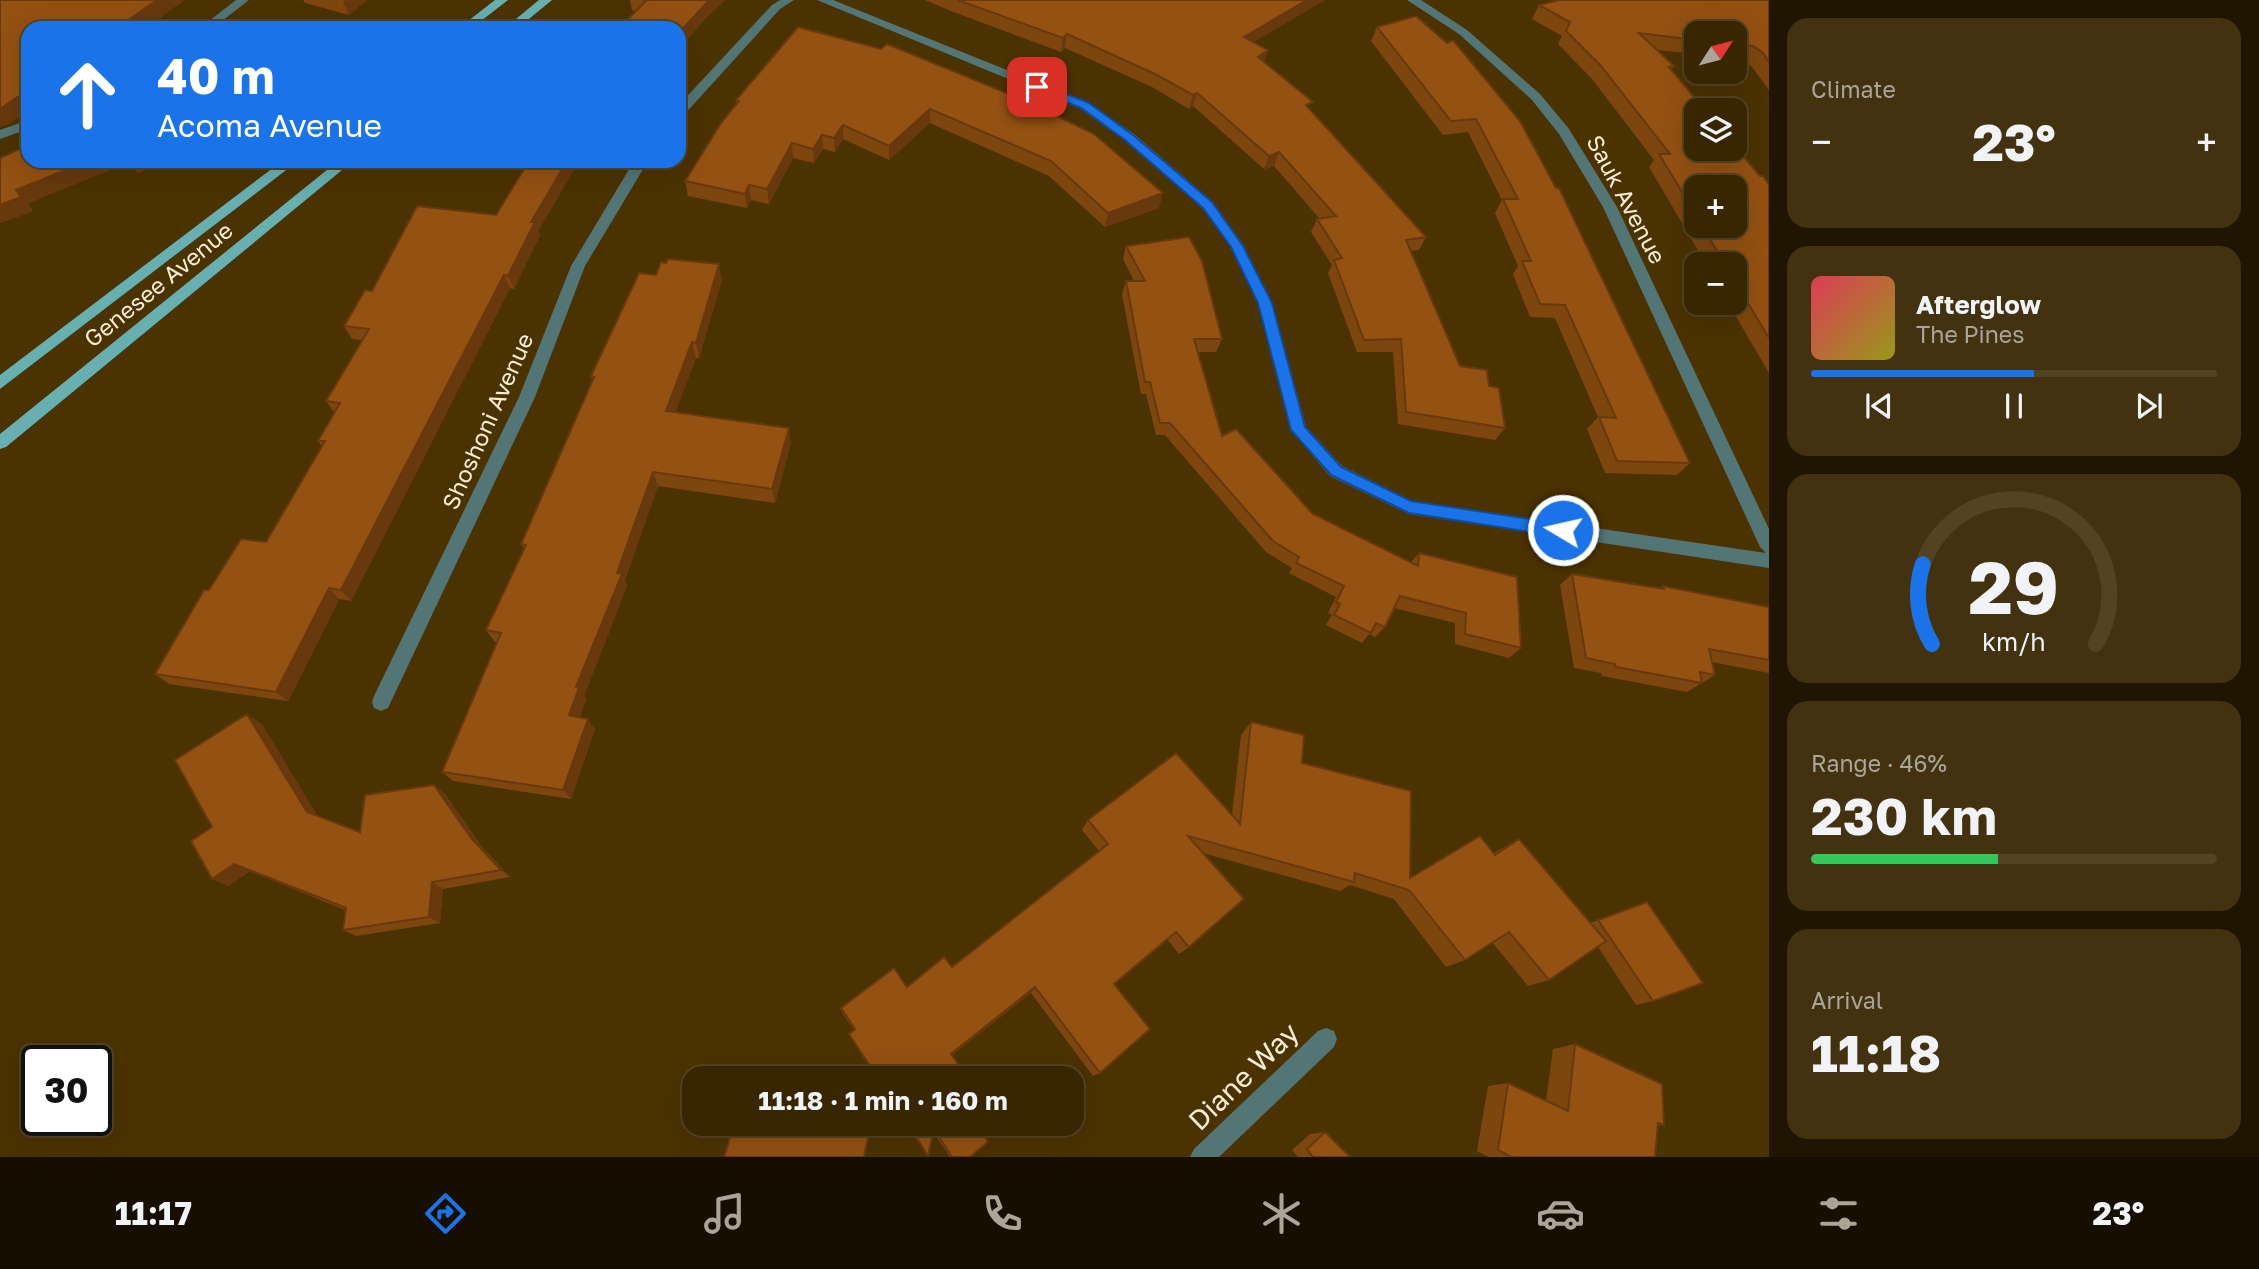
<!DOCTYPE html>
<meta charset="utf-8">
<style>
:root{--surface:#382601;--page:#433210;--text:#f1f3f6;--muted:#aba599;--line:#524323;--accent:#1a73e8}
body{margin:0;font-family:"Golos Text",sans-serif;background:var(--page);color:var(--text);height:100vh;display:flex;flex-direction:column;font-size:26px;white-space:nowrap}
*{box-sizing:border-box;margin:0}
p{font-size:23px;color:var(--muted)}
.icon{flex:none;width:38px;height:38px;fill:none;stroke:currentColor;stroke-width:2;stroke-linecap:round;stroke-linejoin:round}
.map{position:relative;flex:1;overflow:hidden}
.drawer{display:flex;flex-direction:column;gap:18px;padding:18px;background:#1f1501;width:490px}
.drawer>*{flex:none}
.banner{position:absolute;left:21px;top:21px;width:665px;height:147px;border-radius:21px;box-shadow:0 7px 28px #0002,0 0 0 2px var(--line);background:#1a73e8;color:#fff;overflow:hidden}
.needle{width:46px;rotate:54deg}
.fabs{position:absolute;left:1684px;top:21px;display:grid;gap:14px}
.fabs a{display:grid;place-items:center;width:63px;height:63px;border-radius:14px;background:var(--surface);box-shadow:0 7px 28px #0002,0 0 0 2px var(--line);font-size:35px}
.speed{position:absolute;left:21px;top:1045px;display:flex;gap:14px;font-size:35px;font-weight:700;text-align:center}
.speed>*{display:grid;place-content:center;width:91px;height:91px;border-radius:50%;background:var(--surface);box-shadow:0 7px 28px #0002,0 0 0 2px var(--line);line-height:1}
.speed .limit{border:4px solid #111;border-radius:10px;background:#fff;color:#111}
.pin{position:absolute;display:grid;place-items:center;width:60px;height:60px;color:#fff;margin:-30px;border-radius:14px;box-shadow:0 4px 10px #0006}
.me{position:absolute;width:77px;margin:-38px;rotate:279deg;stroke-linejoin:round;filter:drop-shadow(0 0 5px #0008)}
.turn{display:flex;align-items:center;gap:24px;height:147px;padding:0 21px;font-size:32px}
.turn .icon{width:91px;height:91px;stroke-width:2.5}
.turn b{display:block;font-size:49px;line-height:60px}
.big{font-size:52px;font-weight:700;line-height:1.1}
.drawer .tile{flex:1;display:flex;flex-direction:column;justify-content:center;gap:10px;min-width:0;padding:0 24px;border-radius:21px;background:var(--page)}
.drawer .dial{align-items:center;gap:0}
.dial svg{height:182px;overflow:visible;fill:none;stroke:var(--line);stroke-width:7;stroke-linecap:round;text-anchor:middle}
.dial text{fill:var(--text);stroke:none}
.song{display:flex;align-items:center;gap:21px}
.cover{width:84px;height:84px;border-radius:10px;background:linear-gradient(135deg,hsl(350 70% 55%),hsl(60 70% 35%))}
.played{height:7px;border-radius:4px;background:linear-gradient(90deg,var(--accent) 55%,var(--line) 55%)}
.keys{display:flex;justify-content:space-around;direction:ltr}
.heat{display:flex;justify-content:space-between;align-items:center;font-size:38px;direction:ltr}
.charge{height:10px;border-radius:5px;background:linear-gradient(90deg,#34c759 46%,var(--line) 0)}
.trip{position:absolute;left:682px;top:1066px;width:402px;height:70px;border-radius:21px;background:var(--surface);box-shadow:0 7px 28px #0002,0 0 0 2px var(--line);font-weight:700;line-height:70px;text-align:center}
.menu{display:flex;height:112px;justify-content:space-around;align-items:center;background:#160f00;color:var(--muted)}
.menu .icon{width:49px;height:49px}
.menu .active{color:var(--accent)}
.menu b{font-size:32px;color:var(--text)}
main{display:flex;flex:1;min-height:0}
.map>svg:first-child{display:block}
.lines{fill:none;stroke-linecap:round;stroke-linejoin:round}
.minor{fill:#527575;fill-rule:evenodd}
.major{fill:#66b0b2;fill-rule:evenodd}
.wall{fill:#7e460f;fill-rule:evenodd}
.shaded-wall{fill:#67390d}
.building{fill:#935112;stroke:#67390d;stroke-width:2}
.route{fill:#1a73e8;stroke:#114b97;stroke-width:2}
.labels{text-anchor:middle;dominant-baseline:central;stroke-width:5;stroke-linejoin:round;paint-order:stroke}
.street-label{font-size:23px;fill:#fdedd6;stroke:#4b3201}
.near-street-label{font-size:28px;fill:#fdedd6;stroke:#4b3201}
</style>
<main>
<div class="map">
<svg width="1769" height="1157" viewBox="0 0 1769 1157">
<rect width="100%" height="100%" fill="#4b3201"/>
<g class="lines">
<path class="minor" d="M 236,0 L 249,0 L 213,28 L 200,28 Z
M 780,0 L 794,0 L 780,9 L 683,116 L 679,117 L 679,105 L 772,5 Z
M 817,0 L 833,0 L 1089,103 L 1134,134 L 1213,202 L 1244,246 L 1272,303 L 1306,427 L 1342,466 L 1412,501 L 1766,553 L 1760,547 L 1603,207 L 1559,134 L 1532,100 L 1459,34 L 1407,0 L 1421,0 L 1467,30 L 1540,94 L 1569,129 L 1617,207 L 1769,529 L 1769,568 L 1409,514 L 1330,476 L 1291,430 L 1258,303 L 1231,247 L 1203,208 L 1124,140 L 1081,109 Z
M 28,120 L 28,129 L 0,139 L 0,130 Z
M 634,161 L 648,161 L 585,266 L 535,397 L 388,708 L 381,711 L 374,708 L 372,702 L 374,696 L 519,397 L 571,266 Z
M 1326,1028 L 1334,1031 L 1337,1039 L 1334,1047 L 1219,1157 L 1190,1157 L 1194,1149 L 1318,1031 Z"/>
<path class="major" d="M 495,0 L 508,0 L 472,28 L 459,28 Z
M 539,0 L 552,0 L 518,28 L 505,28 Z
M 282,161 L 298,161 L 0,389 L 0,375 Z
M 338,161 L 353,161 L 6,447 L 0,449 L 0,434 Z"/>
</g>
<path class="wall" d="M 303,0 L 367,0 L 349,15 L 305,3 Z
M 630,0 L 725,0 L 705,19 L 679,49 L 679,28 L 632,10 Z
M 925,0 L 1325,0 L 1253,42 L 1264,62 L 1310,109 L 1426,237 L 1419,250 L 1411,251 L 1460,366 L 1489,386 L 1505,428 L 1495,440 L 1398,424 L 1393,352 L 1357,352 L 1328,273 L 1332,265 L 1311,232 L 1317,219 L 1320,219 L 1274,166 L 1264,169 L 1193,106 L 1189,109 L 1152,87 L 1065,48 L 1061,52 L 951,11 Z
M 1769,0 L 1769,90 L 1752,67 L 1742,60 L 1734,59 L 1734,33 L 1696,33 L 1696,54 L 1657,50 L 1674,66 L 1671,70 L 1760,176 L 1769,185 L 1769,373 L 1728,303 L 1734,303 L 1734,264 L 1706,264 L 1649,167 L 1654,160 L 1592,79 L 1558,44 L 1562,36 L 1532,19 L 1539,5 ZM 1696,187 L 1734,226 L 1696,226 Z
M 1416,16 L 1690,463 L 1677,475 L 1605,473 L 1587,429 L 1598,417 L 1555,318 L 1530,317 L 1513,274 L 1518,266 L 1495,213 L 1502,200 L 1468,132 L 1443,135 L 1371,41 L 1377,27 Z
M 798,27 L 1159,208 L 1105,227 L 1049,176 L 930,123 L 889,160 L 843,139 L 835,152 L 823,149 L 814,163 L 793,158 L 769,204 L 751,200 L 747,208 L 688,196 L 685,181 L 736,104 L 736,100 Z
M 0,158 L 28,161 L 162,161 L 139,173 L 127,163 L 28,203 L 33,211 L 0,223 Z
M 529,161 L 579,161 L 538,231 L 540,235 L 514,289 L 510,288 L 351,601 L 339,599 L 288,701 L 169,684 L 155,674 L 209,590 L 266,542 L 322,446 L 318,441 L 335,413 L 326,401 L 362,340 L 352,339 L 344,326 L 372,291 L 496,215 Z
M 1126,246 L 1222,339 L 1216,352 L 1198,352 L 1222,436 L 1313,514 L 1411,562 L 1419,553 L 1521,648 L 1509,658 L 1455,644 L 1455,623 L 1394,608 L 1385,627 L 1375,637 L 1369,634 L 1362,643 L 1326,625 L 1332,615 L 1328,613 L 1336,597 L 1289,573 L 1292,568 L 1266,552 L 1165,435 L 1156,435 L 1146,394 L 1141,394 L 1122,294 L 1126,281 L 1134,281 L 1123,259 Z
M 656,275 L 722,280 L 699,358 L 696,358 L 675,413 L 791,443 L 775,503 L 658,486 L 625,580 L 627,586 L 584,696 L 586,699 L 580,717 L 595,729 L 571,799 L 453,781 L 442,772 L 497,642 L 495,642 L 486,630 L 524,549 L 521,544 L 592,381 L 591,376 Z
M 1572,574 L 1660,589 L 1663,586 L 1769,607 L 1769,673 L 1712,662 L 1715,675 L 1687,692 L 1602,676 L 1601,673 L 1574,668 L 1560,585 Z
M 1251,722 L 1302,763 L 1410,878 L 1480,836 L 1494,853 L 1519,839 L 1590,923 L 1647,902 L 1653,1001 L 1636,1005 L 1598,947 L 1549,980 L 1528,986 L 1492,942 L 1465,960 L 1446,967 L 1394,899 L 1350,885 L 1340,891 L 1203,853 L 1189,947 L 1179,954 L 1167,939 L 1114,984 L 1100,1073 L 1093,1076 L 1031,993 L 952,1055 L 968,1078 L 876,1078 L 851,1038 L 849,1034 L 854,1030 L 843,1014 L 841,1008 L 907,987 L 952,967 L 1099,851 L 1082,830 L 1088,820 L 1232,815 L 1241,735 Z
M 262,724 L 317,816 L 360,832 L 445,794 L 482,847 L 510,877 L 443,889 L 440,923 L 356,936 L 343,930 L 345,910 L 250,871 L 228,886 L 212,827 Z
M 1575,1044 L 1664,1125 L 1658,1126 L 1655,1157 L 1489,1157 L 1477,1151 L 1488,1086 L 1508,1083 L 1546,1101 L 1553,1049 Z
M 906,1124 L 1000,1124 L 985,1137 L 970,1157 L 950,1157 L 933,1132 L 928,1156 L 927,1156 Z
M 1325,1132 L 1350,1157 L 1298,1157 L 1292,1150 L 1310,1134 Z"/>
<path class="shaded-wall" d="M 157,0 L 185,0 L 146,28 L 117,28 Z
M 345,0 L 367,0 L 349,15 L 343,2 Z
M 709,0 L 725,0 L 705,19 L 679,49 L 679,33 Z
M 1307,0 L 1325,0 L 1240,50 L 1244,37 Z
M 1067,34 L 1065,48 L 1061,52 L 1063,38 Z
M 1268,50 L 1264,63 L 1258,57 Z
M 28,90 L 28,111 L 10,124 L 0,127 L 0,109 Z
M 1197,93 L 1193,106 L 1189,109 L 1193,95 Z
M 930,109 L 930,123 L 889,160 L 889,146 Z
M 843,125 L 843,139 L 835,152 L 834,138 Z
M 822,135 L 823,149 L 814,163 L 813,149 Z
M 792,143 L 793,158 L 769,204 L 767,189 Z
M 1279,152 L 1274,166 L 1264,169 L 1269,156 Z
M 88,161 L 126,161 L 127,163 L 28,203 L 33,211 L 0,223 L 0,205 L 16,190 Z
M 130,161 L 162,161 L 139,173 Z
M 567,161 L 579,161 L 538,231 L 540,235 L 514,289 L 508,276 L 531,222 Z
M 749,185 L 751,200 L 747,208 L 745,194 Z
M 1163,193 L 1159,208 L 1105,227 L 1108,213 Z
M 719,264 L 722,280 L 699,358 L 696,343 Z
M 504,275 L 510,288 L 351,601 L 341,590 Z
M 692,342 L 696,358 L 670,426 L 666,411 Z
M 789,428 L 791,443 L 775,503 L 772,489 Z
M 653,472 L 658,486 L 625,580 L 627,586 L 584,696 L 586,699 L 577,726 L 569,715 L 576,687 Z
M 329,588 L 339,599 L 288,701 L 276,692 Z
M 247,714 L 262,724 L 320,820 L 307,812 Z
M 588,719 L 595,729 L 571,799 L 563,790 Z
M 434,785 L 445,794 L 482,847 L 510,877 L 501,870 L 472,839 Z
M 234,864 L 250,871 L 228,886 L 212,879 Z
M 432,882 L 443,889 L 440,923 L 429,917 Z
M 1035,987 L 1031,993 L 949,1058 L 951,1054 Z"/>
<path class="building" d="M 0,0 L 157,0 L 117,28 L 28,28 L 28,90 L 0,109 Z
M 643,0 L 709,0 L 679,33 L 679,28 L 619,28 L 646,1 Z
M 958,0 L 1307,0 L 1244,37 L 1268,50 L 1258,57 L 1313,102 L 1306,105 L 1426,237 L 1406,240 L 1460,366 L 1487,370 L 1489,386 L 1499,388 L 1505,428 L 1406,412 L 1401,339 L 1364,340 L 1334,260 L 1342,258 L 1317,219 L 1336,216 L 1279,152 L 1269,156 L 1197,93 L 1193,95 L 1155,74 L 1067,34 L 1063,38 Z
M 1559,0 L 1769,0 L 1769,62 L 1763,53 L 1753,46 L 1734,44 L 1734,33 L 1696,33 L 1696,40 L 1639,33 L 1674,66 L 1669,67 L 1705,110 L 1696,110 L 1696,149 L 1734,149 L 1734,145 L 1760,176 L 1763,176 L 1769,185 L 1769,338 L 1734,280 L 1734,264 L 1725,264 L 1702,226 L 1734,226 L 1734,187 L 1696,187 L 1696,215 L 1659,154 L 1670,154 L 1601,66 L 1566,31 L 1570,22 L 1539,5 Z
M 1416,16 L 1447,43 L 1453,40 L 1520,121 L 1556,188 L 1559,188 L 1690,463 L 1617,461 L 1599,417 L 1616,418 L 1565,305 L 1540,304 L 1522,261 L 1531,261 L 1503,199 L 1518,199 L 1476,119 L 1451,121 L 1377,27 Z
M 798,27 L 881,49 L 887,44 L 1026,101 L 1094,134 L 1163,193 L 1108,213 L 1051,161 L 930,109 L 889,146 L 843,125 L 834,138 L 822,135 L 813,149 L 792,143 L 767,189 L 749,185 L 745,194 L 685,181 L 721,123 L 739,101 L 736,100 Z
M 28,145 L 28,161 L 88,161 L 16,190 L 21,197 L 0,205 L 0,158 Z
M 529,161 L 567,161 L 531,222 L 535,222 L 508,276 L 504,275 L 341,590 L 329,588 L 276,692 L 155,674 L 204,590 L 209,590 L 241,539 L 266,542 L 325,441 L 318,441 L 340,403 L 326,401 L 369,329 L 344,326 L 365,290 L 372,291 L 417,206 L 496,215 Z
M 1189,237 L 1202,261 L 1222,339 L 1194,339 L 1222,436 L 1236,429 L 1313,514 L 1418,566 L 1419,553 L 1517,577 L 1521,648 L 1465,634 L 1466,613 L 1400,596 L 1385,627 L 1376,623 L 1371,633 L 1334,615 L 1340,604 L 1336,602 L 1344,586 L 1296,563 L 1299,557 L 1273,541 L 1170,423 L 1160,423 L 1150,382 L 1145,382 L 1126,281 L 1145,281 L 1126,246 Z
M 668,259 L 719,264 L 696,343 L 692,342 L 666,411 L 789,428 L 772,489 L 653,472 L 617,573 L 622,574 L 576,687 L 579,688 L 569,715 L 588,719 L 563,790 L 442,772 L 501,633 L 486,630 L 526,545 L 521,544 L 594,377 L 591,376 L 639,273 L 656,275 L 661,262 L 666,263 Z
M 1572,574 L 1664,589 L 1663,586 L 1769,607 L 1769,660 L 1709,649 L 1715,675 L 1700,672 L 1702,683 L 1616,667 L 1615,664 L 1586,658 Z
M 247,714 L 307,812 L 360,832 L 365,795 L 434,785 L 472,839 L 501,870 L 432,882 L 429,917 L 343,930 L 346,908 L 234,864 L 212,879 L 191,841 L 212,827 L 175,760 Z
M 1251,722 L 1304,735 L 1302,763 L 1411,791 L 1410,878 L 1480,836 L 1495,855 L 1519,839 L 1606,941 L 1549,980 L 1509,932 L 1465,960 L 1409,890 L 1355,873 L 1354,882 L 1188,836 L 1244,899 L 1189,947 L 1176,932 L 1114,984 L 1150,1029 L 1100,1073 L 1035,987 L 951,1054 L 968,1078 L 878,1078 L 849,1034 L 855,1029 L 841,1008 L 894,968 L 907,987 L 944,957 L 952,967 L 1108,844 L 1088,820 L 1176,753 L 1240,824 Z
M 1647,902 L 1703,983 L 1653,1001 L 1598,920 Z
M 1575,1044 L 1662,1084 L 1664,1125 L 1658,1123 L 1655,1157 L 1511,1157 L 1498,1150 L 1508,1083 L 1568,1111 Z
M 734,1124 L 849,1124 L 870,1129 L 864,1157 L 724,1157 Z
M 908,1124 L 1000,1124 L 985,1137 L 988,1142 L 970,1157 L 952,1157 L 934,1129 L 928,1156 Z
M 1325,1132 L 1350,1157 L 1313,1157 L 1307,1149 Z"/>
<path class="route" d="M 1033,84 L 1041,84 L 1089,103 L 1133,135 L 1212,202 L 1243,246 L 1272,303 L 1305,427 L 1341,467 L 1411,501 L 1563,524 L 1571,530 L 1569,535 L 1563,537 L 1409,513 L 1331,475 L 1291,430 L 1258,303 L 1231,247 L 1203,208 L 1125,140 L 1081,108 L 1033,89 Z"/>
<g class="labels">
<g class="street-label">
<text transform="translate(1627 199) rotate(62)">Sauk Avenue</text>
<text transform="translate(158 284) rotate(-39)">Genesee Avenue</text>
<text transform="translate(487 421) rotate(-66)">Shoshoni Avenue</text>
</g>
<g class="near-street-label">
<text transform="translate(1243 1076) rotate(-44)">Diane Way</text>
</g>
</g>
</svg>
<div class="fabs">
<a><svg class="needle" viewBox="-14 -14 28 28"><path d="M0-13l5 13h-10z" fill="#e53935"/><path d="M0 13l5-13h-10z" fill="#aba599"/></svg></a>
<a><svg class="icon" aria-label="layers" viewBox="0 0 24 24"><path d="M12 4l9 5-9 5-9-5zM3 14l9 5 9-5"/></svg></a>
<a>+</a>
<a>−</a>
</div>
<div class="speed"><div class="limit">30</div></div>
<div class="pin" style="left:1037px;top:87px;background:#d93025"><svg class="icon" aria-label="arrive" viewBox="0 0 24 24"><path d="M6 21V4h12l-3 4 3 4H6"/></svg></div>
<svg class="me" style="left:1563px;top:530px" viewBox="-20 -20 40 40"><circle r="17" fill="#1a73e8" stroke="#fff" stroke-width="3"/><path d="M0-11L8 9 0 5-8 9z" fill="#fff"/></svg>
<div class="trip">11:18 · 1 min · 160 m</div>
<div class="banner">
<div class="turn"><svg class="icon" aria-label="ahead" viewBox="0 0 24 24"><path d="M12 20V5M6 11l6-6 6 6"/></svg><div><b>40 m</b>Acoma Avenue</div></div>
</div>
</div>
<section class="drawer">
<div class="tile"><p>Climate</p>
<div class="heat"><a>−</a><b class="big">23°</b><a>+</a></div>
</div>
<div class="tile">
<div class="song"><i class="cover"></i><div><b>Afterglow</b><p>The Pines</p></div></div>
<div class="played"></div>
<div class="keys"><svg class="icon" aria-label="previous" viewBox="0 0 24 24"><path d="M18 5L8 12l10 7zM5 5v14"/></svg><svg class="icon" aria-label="pause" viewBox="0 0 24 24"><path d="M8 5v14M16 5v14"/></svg><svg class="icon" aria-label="next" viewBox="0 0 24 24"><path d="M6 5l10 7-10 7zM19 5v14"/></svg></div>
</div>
<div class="tile dial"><svg viewBox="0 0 100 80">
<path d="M14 69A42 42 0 1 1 86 69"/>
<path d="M14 69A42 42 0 0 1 10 34" stroke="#1a73e8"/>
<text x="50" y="56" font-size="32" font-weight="700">29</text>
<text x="50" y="72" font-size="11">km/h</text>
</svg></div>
<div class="tile"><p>Range · 46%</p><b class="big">230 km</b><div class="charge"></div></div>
<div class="tile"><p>Arrival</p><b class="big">11:18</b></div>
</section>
</main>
<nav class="menu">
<b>11:17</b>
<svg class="icon active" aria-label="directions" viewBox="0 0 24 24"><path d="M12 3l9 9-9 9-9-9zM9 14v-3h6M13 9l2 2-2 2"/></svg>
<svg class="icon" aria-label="music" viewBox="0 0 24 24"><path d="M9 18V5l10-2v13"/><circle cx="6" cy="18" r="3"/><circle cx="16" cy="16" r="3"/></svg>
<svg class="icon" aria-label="phone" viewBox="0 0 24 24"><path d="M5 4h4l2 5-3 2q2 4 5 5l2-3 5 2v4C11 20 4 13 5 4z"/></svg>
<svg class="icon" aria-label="climate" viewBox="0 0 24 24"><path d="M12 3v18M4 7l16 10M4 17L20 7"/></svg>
<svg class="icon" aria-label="car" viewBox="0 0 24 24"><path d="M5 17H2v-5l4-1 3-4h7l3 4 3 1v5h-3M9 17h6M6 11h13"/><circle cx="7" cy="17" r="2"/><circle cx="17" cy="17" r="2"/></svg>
<svg class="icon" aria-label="filters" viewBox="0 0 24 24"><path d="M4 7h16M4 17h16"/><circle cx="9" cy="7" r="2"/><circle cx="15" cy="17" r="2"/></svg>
<b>23°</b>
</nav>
